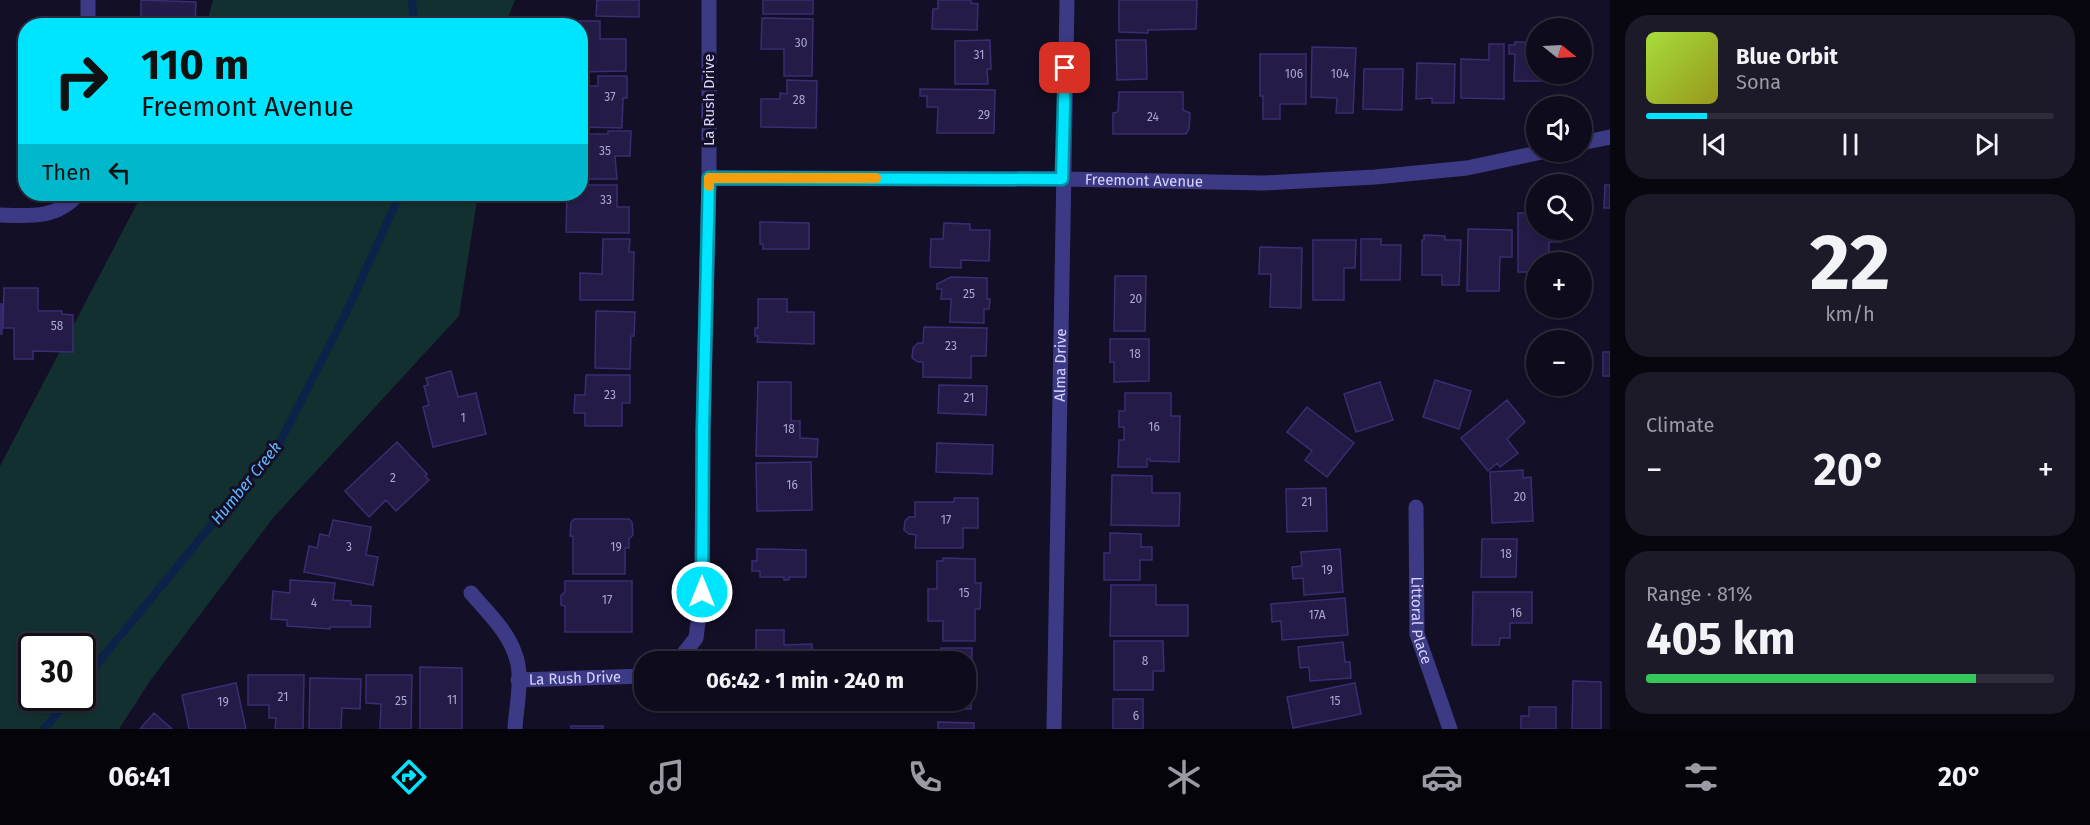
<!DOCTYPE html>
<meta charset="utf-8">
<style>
:root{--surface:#0e0b1c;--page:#1c1929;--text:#f1f3f6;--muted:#9b9ba3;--line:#2e2b3b;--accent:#00e5ff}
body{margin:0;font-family:"Fira Sans",sans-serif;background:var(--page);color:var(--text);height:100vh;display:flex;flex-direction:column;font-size:22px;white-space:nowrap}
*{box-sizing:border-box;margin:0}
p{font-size:20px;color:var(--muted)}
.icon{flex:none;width:33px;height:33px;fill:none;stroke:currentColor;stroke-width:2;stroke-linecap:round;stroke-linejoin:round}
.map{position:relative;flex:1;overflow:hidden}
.side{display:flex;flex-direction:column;gap:15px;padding:15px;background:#08060f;width:480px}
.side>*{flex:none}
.hud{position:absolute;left:18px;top:18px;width:570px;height:183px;border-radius:24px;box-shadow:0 2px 4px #0004,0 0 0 2px var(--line);background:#00e5ff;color:#111;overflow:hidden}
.needle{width:39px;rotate:108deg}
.fabs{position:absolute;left:1526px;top:18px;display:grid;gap:12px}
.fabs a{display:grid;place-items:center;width:66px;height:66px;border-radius:50%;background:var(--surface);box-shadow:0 2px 4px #0004,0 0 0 2px var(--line);font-size:30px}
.speed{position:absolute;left:18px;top:633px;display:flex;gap:12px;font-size:30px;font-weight:700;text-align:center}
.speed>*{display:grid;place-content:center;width:78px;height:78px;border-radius:50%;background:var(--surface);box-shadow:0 2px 4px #0004,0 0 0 2px var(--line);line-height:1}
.speed .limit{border:3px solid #111;border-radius:9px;background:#fff;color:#111}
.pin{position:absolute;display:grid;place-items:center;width:51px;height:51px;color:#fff;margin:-26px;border-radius:12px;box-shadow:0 3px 9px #0006}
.me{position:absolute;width:66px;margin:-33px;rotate:0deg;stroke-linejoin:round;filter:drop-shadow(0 0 4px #0008)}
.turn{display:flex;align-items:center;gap:21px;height:126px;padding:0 24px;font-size:27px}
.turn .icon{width:78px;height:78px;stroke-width:2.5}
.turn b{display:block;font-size:42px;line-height:51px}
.then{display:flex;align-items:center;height:57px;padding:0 24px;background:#0003;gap:12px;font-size:22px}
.big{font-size:45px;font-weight:700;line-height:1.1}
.side .card{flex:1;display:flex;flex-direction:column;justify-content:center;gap:9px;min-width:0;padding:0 21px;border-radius:24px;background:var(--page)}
.side .dial{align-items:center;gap:0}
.dial b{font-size:78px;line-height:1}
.song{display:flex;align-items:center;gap:18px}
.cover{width:72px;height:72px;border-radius:9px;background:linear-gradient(135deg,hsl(80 70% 55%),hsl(60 70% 35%))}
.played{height:6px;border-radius:3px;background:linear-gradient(90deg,var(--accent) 15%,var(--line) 15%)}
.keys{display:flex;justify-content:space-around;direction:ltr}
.heat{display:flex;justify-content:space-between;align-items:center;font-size:33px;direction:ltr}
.charge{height:9px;border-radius:4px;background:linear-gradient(90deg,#34c759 81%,var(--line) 0)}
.trip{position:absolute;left:634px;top:651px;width:342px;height:60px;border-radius:24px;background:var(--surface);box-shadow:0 2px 4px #0004,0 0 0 2px var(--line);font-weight:700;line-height:60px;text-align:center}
.menu{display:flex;height:96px;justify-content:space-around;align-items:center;background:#06040b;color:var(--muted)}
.menu .icon{width:42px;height:42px}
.menu .selected{color:var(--accent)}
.menu b{font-size:27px;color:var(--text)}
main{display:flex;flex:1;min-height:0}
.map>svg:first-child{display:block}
.green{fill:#12302f;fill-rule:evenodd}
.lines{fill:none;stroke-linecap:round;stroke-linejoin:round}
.stream{stroke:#0c2248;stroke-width:8}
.building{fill:#241b47;stroke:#3b2d73;stroke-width:1.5}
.minor{stroke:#3d3a85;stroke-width:15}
.route-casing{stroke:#0095a6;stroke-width:15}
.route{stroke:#00e5ff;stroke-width:10}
.slow{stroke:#f59e0b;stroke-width:10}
.labels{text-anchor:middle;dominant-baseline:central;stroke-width:6;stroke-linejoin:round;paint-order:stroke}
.number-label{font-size:12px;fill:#aca6d1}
.street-label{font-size:15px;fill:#d9d4ff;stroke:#130f26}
.water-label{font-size:16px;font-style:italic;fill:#62b6ff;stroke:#130f26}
</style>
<main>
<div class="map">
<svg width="1610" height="729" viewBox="0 0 1610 729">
<rect width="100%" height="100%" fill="#130f26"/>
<path class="green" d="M 213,0 L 515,0 L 505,25 L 206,25 Z
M 142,194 L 478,194 L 459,316 L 273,518 L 150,681 L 119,729 L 0,729 L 0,466 ZM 32,646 L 82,646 L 82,698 L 32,698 Z"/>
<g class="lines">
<path class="stream" d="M 412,0 L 414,26
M 82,682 L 280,442 L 348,309 L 400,194
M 44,729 L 70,698"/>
</g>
<path class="building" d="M 141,0 L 196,2 L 195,26 L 141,26 Z
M 597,0 L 639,0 L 639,17 L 596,16 Z
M 763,0 L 813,0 L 813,14 L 763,14 Z
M 938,0 L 971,0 L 971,3 L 978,4 L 977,30 L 932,29 L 933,9 L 938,9 Z
M 1119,0 L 1197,0 L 1196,29 L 1148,30 L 1148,33 L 1119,32 Z
M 762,18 L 813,19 L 812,76 L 784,76 L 784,49 L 761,49 Z
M 571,21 L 600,21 L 600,39 L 626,39 L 626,71 L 580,72 L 580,26 L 571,26 Z
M 990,40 L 991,69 L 987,69 L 988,84 L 955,84 L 955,41 Z
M 1116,40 L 1146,40 L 1147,79 L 1117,80 Z
M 1515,42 L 1536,42 L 1536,74 L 1559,74 L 1559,81 L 1514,81 L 1515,54 L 1509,54 L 1509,45 L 1515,45 Z
M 1489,44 L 1504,44 L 1504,99 L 1461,98 L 1461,59 L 1489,60 Z
M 1312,47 L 1356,48 L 1353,113 L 1336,113 L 1337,98 L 1311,97 Z
M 1260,54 L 1306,54 L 1306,104 L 1280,104 L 1280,119 L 1263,119 L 1263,96 L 1260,96 Z
M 1417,63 L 1455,64 L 1454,103 L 1432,103 L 1432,98 L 1416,99 Z
M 1364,69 L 1403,69 L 1402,110 L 1363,109 Z
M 598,76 L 627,76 L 627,98 L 623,98 L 622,128 L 580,127 L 580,86 L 598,86 Z
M 787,80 L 817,81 L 816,128 L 761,127 L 761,99 L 780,99 L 780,93 L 787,94 Z
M 920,89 L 995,90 L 994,133 L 937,133 L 938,107 L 927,107 L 927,96 L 920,96 Z
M 1119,92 L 1183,92 L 1183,110 L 1190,113 L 1189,129 L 1186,134 L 1113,134 L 1113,113 L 1118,112 Z
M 608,131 L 631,131 L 630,156 L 615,156 L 617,179 L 580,179 L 580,134 L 608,134 Z
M 580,185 L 617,185 L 617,207 L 629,207 L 629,233 L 566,232 L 567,194 L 580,194 Z
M 1605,185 L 1610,185 L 1610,208 L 1604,208 Z
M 1518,213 L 1536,213 L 1536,230 L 1561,230 L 1561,242 L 1549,242 L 1549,262 L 1536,262 L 1536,272 L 1518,272 Z
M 760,222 L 809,223 L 809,249 L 763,249 L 763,244 L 760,244 Z
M 944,223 L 970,224 L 970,230 L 990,230 L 989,261 L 961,260 L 961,268 L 930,267 L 931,239 L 943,239 Z
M 1468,229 L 1512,230 L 1512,257 L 1500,257 L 1499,291 L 1467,291 Z
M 1424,235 L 1445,236 L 1445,240 L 1461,240 L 1459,285 L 1442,285 L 1442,275 L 1422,275 L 1422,240 L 1424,240 Z
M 603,239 L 630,239 L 629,252 L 634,252 L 633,300 L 580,300 L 580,273 L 602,274 Z
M 1361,239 L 1381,239 L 1381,245 L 1401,245 L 1400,280 L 1361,280 Z
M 1313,240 L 1356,240 L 1355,268 L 1344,268 L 1344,300 L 1313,300 Z
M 1260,247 L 1302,248 L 1301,308 L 1270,307 L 1271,274 L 1259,274 Z
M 1115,276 L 1146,276 L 1145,331 L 1114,331 Z
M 951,277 L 987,278 L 987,299 L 990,299 L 989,309 L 984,309 L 984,323 L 950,322 L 951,299 L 941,299 L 942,289 L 937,289 L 937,284 Z
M 4,288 L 38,288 L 38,311 L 62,311 L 62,314 L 73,315 L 73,352 L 33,351 L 33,359 L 14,359 L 14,328 L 3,328 Z
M 758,299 L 787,299 L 787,312 L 814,312 L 814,344 L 757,342 L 758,336 L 755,336 L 755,328 L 758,328 Z
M 0,304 L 2,304 L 2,334 L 0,334 Z
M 596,311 L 635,312 L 634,336 L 631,336 L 630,369 L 595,368 Z
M 924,327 L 987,328 L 986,356 L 971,356 L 971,378 L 923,377 L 923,362 L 918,362 L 912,358 L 913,348 L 918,343 L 923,343 Z
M 1110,339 L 1149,339 L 1149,381 L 1114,382 L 1114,362 L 1110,362 Z
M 1603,352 L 1610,352 L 1610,376 L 1603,376 Z
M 451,371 L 458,397 L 476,393 L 486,434 L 433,447 L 423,407 L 429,405 L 424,386 L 428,385 L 426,378 Z
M 586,375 L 630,375 L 630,403 L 622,403 L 622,426 L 585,426 L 585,413 L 574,413 L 575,395 L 585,395 Z
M 1435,380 L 1471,391 L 1459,429 L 1423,417 Z
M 758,382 L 791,382 L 791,421 L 800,421 L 800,438 L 818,439 L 817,457 L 756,456 Z
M 1380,382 L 1393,420 L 1356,432 L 1344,394 Z
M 939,385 L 987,386 L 986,415 L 938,413 Z
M 1125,393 L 1171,393 L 1171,416 L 1180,416 L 1179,462 L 1150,461 L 1150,459 L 1147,459 L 1147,467 L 1118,467 L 1119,440 L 1124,440 L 1124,427 L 1119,427 L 1119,411 L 1125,411 Z
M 1507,400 L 1525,422 L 1507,439 L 1518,453 L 1500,467 L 1497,463 L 1488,471 L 1461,438 Z
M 1307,407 L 1354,443 L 1327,477 L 1305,460 L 1312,451 L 1287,432 Z
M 397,442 L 427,474 L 425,476 L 429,480 L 396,511 L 386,500 L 369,517 L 345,491 Z
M 937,443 L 993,445 L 992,474 L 936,472 Z
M 811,462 L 812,510 L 757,511 L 756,463 Z
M 1523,470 L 1523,478 L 1531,477 L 1533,521 L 1492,523 L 1490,472 Z
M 1112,475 L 1152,476 L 1152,493 L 1180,493 L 1179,526 L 1111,525 Z
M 1326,488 L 1327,531 L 1287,532 L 1286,489 Z
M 954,498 L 978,498 L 978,528 L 963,528 L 963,548 L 915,548 L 916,535 L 909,534 L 904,530 L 905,521 L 909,517 L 915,517 L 915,502 L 954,502 Z
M 574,519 L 629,519 L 632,522 L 633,535 L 629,539 L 629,548 L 625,548 L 625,574 L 573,574 L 573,536 L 570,536 L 571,523 Z
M 333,520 L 371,527 L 366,555 L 378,557 L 373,585 L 304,572 L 309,546 L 317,548 L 320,534 L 329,536 Z
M 1110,533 L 1141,534 L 1141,547 L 1152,547 L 1152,560 L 1140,560 L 1140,580 L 1104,580 L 1104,553 L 1110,553 Z
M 1482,539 L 1517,539 L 1516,577 L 1481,577 Z
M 757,549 L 806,550 L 806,577 L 789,577 L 789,580 L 784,580 L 784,577 L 760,577 L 760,571 L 752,571 L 752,561 L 757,561 Z
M 1340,549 L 1343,592 L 1304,595 L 1303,578 L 1293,579 L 1292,567 L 1302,566 L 1301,552 Z
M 943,558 L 975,559 L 975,583 L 981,583 L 980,609 L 975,609 L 975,641 L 943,641 L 943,621 L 928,621 L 928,589 L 937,589 L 937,561 L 943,561 Z
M 290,580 L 335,583 L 333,600 L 351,601 L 351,605 L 371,606 L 370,627 L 330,627 L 330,629 L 287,626 L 287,620 L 271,619 L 273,591 L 290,593 Z
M 565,581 L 632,581 L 632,632 L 565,632 L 565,606 L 561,605 L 561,595 L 565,592 Z
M 1111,585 L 1156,585 L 1156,605 L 1188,605 L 1188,636 L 1110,636 Z
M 1473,592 L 1532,592 L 1532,623 L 1510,623 L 1510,638 L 1500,638 L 1499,645 L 1472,645 Z
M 1345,598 L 1348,635 L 1282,640 L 1281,621 L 1272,622 L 1271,604 Z
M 756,630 L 784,630 L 784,645 L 812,644 L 812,662 L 753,662 L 756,661 Z
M 1114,641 L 1163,641 L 1164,671 L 1153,671 L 1153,690 L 1114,690 Z
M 1343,642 L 1345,662 L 1350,662 L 1351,678 L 1310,681 L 1309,667 L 1300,668 L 1298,647 Z
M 941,648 L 972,648 L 971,709 L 940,709 L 940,700 L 966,700 L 966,662 L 941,662 Z
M 420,667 L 462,668 L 462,729 L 420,729 Z
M 248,675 L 304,675 L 303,729 L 275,729 L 276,718 L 269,718 L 269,705 L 248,705 Z
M 366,675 L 412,675 L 411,729 L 380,729 L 381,704 L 366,703 Z
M 310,678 L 361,679 L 360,709 L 342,708 L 341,729 L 309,729 Z
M 1573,681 L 1601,682 L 1601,729 L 1572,729 Z
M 236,683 L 246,729 L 189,729 L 182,695 Z
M 1355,683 L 1361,714 L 1293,728 L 1287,697 Z
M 1113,699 L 1143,699 L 1143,729 L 1113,729 Z
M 1529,707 L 1556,707 L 1556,729 L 1521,729 L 1521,716 L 1529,716 Z
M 154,713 L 172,729 L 140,729 Z
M 938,722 L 974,723 L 974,729 L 938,729 Z
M 571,726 L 603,726 L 603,729 L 571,729 Z"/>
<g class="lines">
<g class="minor">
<path d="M 88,26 L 88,0"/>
<path d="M 1581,143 L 1610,137"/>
<path id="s1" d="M 709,178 L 1062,179 L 1264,183 L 1375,177 L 1467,168 L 1542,152"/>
<path d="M 0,215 C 30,216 57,219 78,194"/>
<path id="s2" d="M 1416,507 L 1417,634 L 1450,729"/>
<path d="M 471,593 C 487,612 507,630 515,654 C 524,676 516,706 515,729"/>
<path d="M 677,662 L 696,638 L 702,592 L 703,430 L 709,178 L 709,0"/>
<path id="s3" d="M 518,680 L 645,676"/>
<path id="s4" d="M 1054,729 L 1067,0"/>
</g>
</g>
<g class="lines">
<defs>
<path id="route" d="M 702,592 L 703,430 L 709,178 L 1062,179 L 1065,68"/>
</defs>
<use href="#route" class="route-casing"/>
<use href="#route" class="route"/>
<path class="slow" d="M 709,186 L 709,178 L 876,178"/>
</g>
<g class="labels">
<g class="number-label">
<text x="801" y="43">30</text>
<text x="979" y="55">31</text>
<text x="1294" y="74">106</text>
<text x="1340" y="74">104</text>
<text x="610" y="97">37</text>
<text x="799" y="100">28</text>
<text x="984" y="115">29</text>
<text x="1153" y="117">24</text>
<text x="605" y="151">35</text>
<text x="606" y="200">33</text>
<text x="969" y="294">25</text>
<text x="1136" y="299">20</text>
<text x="57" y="326">58</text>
<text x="951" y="346">23</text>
<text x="1135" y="354">18</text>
<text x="610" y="395">23</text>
<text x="969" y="398">21</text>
<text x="463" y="418">1</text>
<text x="1154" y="427">16</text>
<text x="789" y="429">18</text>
<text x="393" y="478">2</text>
<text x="792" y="485">16</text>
<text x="1520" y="497">20</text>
<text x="1307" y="502">21</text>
<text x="946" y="520">17</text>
<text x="349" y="547">3</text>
<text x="616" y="547">19</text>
<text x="1506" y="554">18</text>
<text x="1327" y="570">19</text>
<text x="964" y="593">15</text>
<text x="607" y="600">17</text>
<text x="314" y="603">4</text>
<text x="1516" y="613">16</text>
<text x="1317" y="615">17A</text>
<text x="1145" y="661">8</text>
<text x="283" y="697">21</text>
<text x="452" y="700">11</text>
<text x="401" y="701">25</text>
<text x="1335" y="701">15</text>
<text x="223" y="702">19</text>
<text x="1136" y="716">6</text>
</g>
<g class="street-label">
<text transform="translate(709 100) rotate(-90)">La Rush Drive</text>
<text stroke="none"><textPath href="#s1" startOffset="435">Freemont Avenue</textPath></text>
<text stroke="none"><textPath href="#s4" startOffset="364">Alma Drive</textPath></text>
<text stroke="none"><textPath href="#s2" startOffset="114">Littoral Place</textPath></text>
<text stroke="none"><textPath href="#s3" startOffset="57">La Rush Drive</textPath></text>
</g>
<g class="water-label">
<text transform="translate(246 483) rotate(-51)">Humber Creek</text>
</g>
</g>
</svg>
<div class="fabs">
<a><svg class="needle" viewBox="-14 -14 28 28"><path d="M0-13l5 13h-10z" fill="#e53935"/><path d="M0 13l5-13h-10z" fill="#9b9ba3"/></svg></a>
<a><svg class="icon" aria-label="sound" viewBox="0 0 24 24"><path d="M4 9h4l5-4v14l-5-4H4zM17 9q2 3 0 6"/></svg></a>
<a><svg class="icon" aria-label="search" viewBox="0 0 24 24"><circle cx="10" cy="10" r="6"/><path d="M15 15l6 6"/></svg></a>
<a>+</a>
<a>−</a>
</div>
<div class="speed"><div class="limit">30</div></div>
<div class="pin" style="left:1065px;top:68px;background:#d93025"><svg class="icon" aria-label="arrive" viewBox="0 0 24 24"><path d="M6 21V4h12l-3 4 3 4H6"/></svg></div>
<svg class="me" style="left:702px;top:592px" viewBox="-20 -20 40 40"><circle r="17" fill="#00e5ff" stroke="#fff" stroke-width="3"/><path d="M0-11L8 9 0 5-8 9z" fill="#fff"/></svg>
<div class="trip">06:42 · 1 min · 240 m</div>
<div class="hud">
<div class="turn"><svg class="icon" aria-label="right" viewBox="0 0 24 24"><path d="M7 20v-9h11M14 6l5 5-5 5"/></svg><div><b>110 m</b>Freemont Avenue</div></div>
<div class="then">Then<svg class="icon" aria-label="left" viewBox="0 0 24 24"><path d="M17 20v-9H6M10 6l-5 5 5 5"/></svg></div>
</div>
</div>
<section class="side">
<div class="card">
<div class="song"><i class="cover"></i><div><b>Blue Orbit</b><p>Sona</p></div></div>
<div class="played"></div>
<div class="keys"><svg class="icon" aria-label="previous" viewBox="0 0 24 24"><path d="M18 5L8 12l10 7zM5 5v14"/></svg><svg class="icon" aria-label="pause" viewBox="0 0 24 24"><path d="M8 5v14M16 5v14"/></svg><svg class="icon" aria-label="next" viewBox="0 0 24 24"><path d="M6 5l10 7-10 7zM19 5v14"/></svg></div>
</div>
<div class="card dial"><b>22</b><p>km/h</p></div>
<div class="card"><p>Climate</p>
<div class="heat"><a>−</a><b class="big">20°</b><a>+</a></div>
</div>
<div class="card"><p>Range · 81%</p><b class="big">405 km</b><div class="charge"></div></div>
</section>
</main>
<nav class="menu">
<b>06:41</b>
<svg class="icon selected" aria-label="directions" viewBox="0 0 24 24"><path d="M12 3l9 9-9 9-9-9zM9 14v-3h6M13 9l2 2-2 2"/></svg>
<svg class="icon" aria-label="music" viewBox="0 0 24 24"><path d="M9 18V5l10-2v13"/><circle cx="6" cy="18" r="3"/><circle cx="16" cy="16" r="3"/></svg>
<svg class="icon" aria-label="phone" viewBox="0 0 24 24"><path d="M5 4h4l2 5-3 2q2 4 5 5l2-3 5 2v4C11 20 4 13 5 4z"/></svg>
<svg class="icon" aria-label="climate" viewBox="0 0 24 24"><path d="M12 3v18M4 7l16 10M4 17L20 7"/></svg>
<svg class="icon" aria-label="car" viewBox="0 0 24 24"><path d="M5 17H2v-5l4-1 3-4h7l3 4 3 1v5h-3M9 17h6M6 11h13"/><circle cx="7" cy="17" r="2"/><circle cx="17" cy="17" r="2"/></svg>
<svg class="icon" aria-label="filters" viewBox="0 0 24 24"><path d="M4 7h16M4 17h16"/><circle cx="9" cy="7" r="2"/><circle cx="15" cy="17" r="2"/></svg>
<b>20°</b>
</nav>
